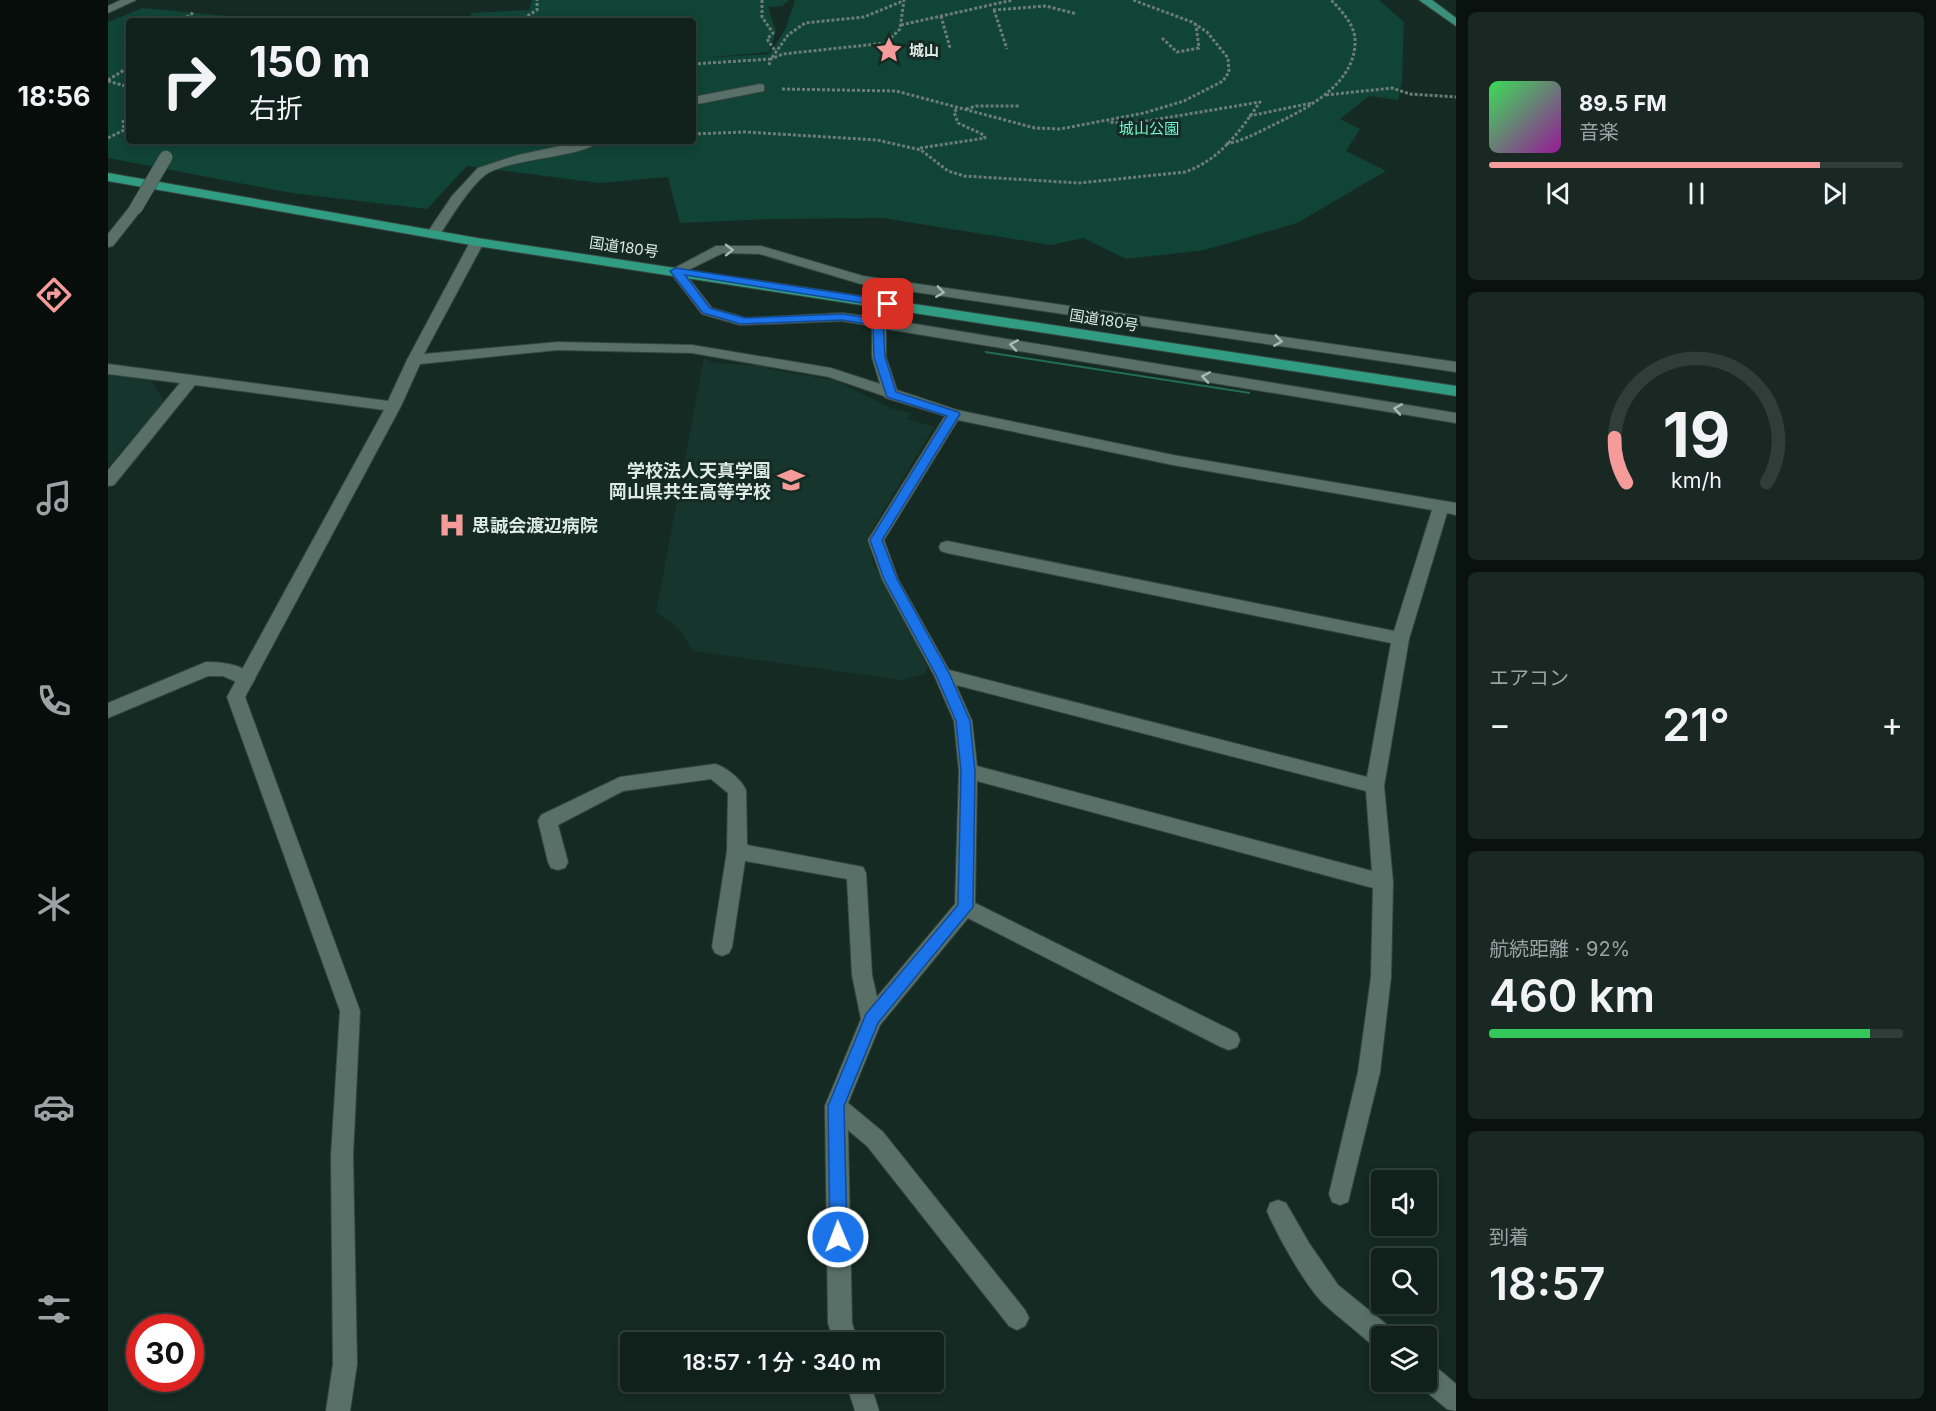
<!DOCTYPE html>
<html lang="ja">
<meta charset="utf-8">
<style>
:root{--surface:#10201a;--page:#192823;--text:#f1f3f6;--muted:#9ca3a2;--line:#303e39;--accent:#f59b99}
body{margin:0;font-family:Inter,"Noto Sans JP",sans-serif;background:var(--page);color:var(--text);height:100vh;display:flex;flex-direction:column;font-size:22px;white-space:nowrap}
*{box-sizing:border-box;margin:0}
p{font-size:20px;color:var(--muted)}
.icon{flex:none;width:33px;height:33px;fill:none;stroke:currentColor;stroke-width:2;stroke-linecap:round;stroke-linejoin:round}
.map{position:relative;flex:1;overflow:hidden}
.drawer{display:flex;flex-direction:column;gap:12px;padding:12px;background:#09120e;width:480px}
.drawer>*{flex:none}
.top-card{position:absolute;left:18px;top:18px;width:570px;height:126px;border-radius:6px;box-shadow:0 3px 9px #0003,0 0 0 2px var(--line);background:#10201a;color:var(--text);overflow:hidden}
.fabs{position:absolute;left:1263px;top:1170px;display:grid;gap:12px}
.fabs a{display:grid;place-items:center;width:66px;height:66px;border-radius:6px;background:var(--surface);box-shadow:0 3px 9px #0003,0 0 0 2px var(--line);font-size:30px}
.speed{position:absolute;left:18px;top:1314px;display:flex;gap:12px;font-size:30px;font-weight:700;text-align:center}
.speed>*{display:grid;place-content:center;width:78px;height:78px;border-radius:50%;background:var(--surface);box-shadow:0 3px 9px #0003,0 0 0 2px var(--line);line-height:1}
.speed .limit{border:9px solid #d22;background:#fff;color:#111}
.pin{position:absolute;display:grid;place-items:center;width:51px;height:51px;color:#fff;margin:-26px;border-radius:12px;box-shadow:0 3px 9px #0006}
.me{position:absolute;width:66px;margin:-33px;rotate:359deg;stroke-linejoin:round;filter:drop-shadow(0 0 4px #0008)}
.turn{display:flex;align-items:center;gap:21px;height:126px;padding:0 24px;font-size:27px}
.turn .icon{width:78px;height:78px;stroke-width:2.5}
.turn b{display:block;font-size:42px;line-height:51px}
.big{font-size:45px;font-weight:600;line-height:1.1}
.drawer .tile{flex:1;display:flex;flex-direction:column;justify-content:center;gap:9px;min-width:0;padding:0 21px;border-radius:9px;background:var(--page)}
.drawer .dial{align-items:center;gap:0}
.dial svg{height:156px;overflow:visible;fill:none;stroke:var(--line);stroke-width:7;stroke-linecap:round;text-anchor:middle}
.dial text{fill:var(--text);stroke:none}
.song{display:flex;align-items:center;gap:18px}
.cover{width:72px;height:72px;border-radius:9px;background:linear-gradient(135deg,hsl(130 70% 55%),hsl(300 70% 35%))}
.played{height:6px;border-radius:3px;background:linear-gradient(90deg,var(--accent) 80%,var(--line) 80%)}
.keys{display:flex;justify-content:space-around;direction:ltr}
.heat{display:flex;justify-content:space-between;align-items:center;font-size:33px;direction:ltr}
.charge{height:9px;border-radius:4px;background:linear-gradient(90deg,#34c759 92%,var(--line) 0)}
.trip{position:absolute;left:512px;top:1332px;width:324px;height:60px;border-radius:6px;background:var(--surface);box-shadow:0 3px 9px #0003,0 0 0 2px var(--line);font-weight:600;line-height:60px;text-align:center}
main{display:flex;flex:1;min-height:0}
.menu{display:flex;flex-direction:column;width:108px;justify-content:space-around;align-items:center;background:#060d0a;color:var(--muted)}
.menu .icon{width:42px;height:42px}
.menu .on{color:var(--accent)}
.menu b{font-size:27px;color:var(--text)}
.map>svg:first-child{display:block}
.built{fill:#16352c}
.green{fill:#104436}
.water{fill:#216d58}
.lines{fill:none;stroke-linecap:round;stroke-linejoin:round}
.service-casing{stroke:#364640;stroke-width:2}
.minor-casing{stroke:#364640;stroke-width:2}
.primary-casing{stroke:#364640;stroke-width:2}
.trunk-casing{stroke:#364640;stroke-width:2}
.path{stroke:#6c7d77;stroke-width:3;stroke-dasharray:3 2;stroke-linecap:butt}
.service{fill:#597068;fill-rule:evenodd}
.minor{fill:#597068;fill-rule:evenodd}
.primary{fill:#3a917b;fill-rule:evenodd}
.trunk{fill:#309c81;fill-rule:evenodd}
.service-bridge-casing{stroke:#364640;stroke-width:14;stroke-linecap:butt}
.service-bridge{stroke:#597068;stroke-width:13}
.oneway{stroke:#a8b9b3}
.route{fill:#1a73e8;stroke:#114b97;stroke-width:1.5}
.labels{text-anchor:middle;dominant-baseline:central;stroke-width:6;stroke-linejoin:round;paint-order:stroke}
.far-poi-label{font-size:15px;font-weight:bold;fill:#ddeae5;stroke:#152a23;text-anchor:start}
.far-park-label{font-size:15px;fill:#74f9d2;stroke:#152a23}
.far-street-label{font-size:15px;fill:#ddeae5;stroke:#152a23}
.poi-label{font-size:18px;font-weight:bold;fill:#ddeae5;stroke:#152a23;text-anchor:end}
</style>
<main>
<nav class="menu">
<b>18:56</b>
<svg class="icon on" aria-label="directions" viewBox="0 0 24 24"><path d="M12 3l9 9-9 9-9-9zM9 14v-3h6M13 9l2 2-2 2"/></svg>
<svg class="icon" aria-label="music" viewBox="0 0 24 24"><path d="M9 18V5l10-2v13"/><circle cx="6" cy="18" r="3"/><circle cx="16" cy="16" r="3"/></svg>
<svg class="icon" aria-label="phone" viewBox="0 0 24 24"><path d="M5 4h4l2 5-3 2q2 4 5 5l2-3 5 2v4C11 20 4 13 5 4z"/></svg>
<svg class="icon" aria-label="climate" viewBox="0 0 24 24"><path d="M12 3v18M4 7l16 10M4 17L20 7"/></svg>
<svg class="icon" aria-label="car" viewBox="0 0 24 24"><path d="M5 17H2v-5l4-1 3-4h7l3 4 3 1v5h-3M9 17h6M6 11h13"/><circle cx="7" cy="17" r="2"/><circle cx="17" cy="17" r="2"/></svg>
<svg class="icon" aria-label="filters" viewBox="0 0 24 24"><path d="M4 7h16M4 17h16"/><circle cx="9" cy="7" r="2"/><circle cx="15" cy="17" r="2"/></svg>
</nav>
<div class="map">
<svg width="1348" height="1411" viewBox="0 0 1348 1411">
<rect width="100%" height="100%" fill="#152a23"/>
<path class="built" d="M 596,358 L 606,363 L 660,366 L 660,369 L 727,380 L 782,408 L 804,413 L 799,419 L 826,427 L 762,533 L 765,564 L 796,615 L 819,667 L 817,674 L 793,680 L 586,651 L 568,626 L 548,612 Z
M 0,374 L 43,380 L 56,401 L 0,467 Z"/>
<path class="green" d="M 424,0 L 681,0 L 674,6 L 660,7 L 668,31 L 661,52 L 592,58 L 661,54 L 677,30 L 687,0 L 1271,0 L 1296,22 L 1294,80 L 1290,100 L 1261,96 L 1232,119 L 1252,129 L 1238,151 L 1278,171 L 1189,223 L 1097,250 L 1018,259 L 975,238 L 943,245 L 775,218 L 660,219 L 572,223 L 560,177 L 491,183 L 359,166 L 319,209 L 184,193 L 0,158 L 0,22 L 35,8 L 169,21 L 21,21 L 21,141 L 585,141 L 585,21 L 361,21 L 363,13 L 421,10 Z"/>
<path class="water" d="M 877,351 L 1142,392 L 1142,394 L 877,353 Z"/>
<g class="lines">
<defs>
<path id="service" d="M 13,0 L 28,0 L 0,13 L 0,6 Z
M 28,204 L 35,208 L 5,246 L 0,247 L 0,234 L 23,205 Z
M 98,662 C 113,662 138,664 147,679 L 144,684 L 138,686 L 115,676 L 100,676 L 0,718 L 0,703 Z"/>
<path id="minor" d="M 652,84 L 656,85 L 656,91 L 585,105 L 585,97 Z
M 475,141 L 492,141 C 476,157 406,158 380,173 C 363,184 342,219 331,236 L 326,237 L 319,233 L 344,196 L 370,168 L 410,155 Z
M 369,238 L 376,242 L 316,354 L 450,342 L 584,345 L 723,368 L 772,384 L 764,357 L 764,326 L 734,321 L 632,325 L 594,314 L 561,271 L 608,246 L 653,246 L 755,276 L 1348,362 L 1348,372 L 753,284 L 652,254 L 615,253 L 576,272 L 604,308 L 638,318 L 734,313 L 771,318 L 1348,413 L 1348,423 L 778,329 L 778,357 L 789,390 L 849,410 L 1065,455 L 1348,503 L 1348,515 L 1339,513 L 1301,639 L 1276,786 L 1285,882 L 1283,977 L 1272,1072 L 1240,1202 L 1232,1205 L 1224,1202 L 1221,1194 L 1250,1072 L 1263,977 L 1265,888 L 869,781 L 867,903 L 1129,1033 L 1132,1040 L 1129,1047 L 1121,1050 L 1113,1047 L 860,918 L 772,1025 L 740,1103 L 775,1132 L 917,1310 L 921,1318 L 917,1326 L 909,1330 L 901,1326 L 759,1146 L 740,1130 L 744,1323 L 750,1342 L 726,1342 L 720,1323 L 717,1106 L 753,1019 L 744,975 L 739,879 L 637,861 L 624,947 L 621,953 L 614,956 L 607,953 L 604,947 L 619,851 L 620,793 L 603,779 L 515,791 L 450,825 L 460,862 L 457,868 L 450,870 L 443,868 L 440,862 L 430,821 L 433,815 L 512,777 L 607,764 C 618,767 633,779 638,790 L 639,845 L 755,867 L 758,873 L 764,975 L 769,997 L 847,904 L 851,771 L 846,721 L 826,675 L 774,579 L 760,540 L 837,416 L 778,398 L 776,396 L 721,377 L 584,353 L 450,350 L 312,364 L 293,406 L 137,697 L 252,1011 L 245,1156 L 249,1364 L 242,1411 L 218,1411 L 225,1364 L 223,1156 L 232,1011 L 119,697 L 276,410 L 87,385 L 6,485 L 0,486 L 0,470 L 72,383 L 0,374 L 0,364 L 280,401 L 299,360 L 362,242 ZM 850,420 L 1065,465 L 1324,510 L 1286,631 L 839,541 L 833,543 L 831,547 L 833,551 L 839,553 L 1283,643 L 1259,777 L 841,670 L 790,579 L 776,540 ZM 848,685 L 1258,791 L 1264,871 L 869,766 L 864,721 Z
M 1170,1200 L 1178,1203 L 1201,1243 L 1230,1285 L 1283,1328 L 1286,1336 L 1274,1336 L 1274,1349 L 1265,1346 C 1249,1331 1231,1318 1215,1303 C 1197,1285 1169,1235 1159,1211 L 1162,1203 Z
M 1318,1363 L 1327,1366 L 1348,1384 L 1348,1411 L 1339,1409 L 1309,1384 L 1308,1382 L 1318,1382 Z
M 738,1382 L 762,1382 L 771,1411 L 747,1411 Z"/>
<path id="primary" d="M 1311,0 L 1324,0 L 1348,18 L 1348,26 Z"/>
<path id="trunk" d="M 0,173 L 369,238 L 1348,386 L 1348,396 L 369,246 L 0,181 Z"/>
</defs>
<use href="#service" class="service-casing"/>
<use href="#minor" class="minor-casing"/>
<use href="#primary" class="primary-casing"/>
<use href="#trunk" class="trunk-casing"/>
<path class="path" d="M 654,0 L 654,17 L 665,33 L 659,39 L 668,52
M 885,10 L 938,6 L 969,14
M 886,10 L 899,49
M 833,16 L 842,48
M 59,21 L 82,16 L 85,12
M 411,21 L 429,10 L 429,0
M 793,25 L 905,0
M 1054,38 L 1069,52 L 1091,48 L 1088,25
M 16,47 L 21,46
M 585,64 L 663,59 L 680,35 L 697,23 L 756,17 L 795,1
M 661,65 L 663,59 L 675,54 L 778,43 L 792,29 L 796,0
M 0,80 L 21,67
M 0,81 L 21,87
M 674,89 L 788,91 L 927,128 L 952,129 L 1036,113 L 1076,101 L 1115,81 L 1121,72 L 1120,58 L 1099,32 L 1084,22 L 1025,0
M 1218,95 L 1284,88 L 1302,94 L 1348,97
M 858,109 L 868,106 L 911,106
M 1141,116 L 1204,103
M 585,134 L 637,132 L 769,140 L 813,150 L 840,171 L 856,176 L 971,183 L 1077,172 C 1112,160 1132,131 1152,102 L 1021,124 L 1000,122
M 0,138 L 16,130 L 15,120
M 1118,144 C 1134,141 1147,134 1161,127 C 1196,110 1249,85 1247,39 C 1246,24 1233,10 1223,0
M 812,148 L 877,138 L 876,135 L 850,123 L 846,112 L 850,108"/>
<use href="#service" class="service"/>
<use href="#minor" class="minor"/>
<use href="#primary" class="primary"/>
<use href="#trunk" class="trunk"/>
<defs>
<path id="service-bridge" d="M 28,208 L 58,157"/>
</defs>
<use href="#service-bridge" class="service-bridge-casing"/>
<use href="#service-bridge" class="service-bridge"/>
</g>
<defs><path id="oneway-chevron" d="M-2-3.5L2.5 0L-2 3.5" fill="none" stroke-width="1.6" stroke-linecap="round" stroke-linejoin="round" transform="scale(1.5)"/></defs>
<g class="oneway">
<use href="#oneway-chevron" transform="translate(621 250) rotate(-1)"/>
<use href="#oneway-chevron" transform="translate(832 292) rotate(8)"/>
<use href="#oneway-chevron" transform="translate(1170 341) rotate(8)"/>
<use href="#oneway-chevron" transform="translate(906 345) rotate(-171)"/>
<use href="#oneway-chevron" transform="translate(1098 377) rotate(-171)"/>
<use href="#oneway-chevron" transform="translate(1290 409) rotate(-171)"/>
</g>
<path class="route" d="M 568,268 L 784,301 L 784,306 L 780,307 L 577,275 L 602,308 L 637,318 L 734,314 L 775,320 L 777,357 L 788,392 L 850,412 L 852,414 L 774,540 L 789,579 L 842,675 L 862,721 L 867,771 L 865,907 L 770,1023 L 736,1106 L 739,1237 L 737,1243 L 730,1245 L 724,1243 L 722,1237 L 720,1106 L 758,1014 L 850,905 L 853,771 L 848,721 L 828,675 L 776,579 L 762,540 L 839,416 L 779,397 L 766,357 L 765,325 L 734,320 L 633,324 L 595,313 L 562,271 Z"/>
<defs>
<symbol id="sight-bare" viewBox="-9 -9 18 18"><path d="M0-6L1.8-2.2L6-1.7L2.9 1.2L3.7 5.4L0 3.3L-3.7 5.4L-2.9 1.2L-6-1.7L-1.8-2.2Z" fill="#f59b99" stroke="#152a23" stroke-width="2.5" paint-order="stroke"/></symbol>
<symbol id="school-bare" viewBox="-9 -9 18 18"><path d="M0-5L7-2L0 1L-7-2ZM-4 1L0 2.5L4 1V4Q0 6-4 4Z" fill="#f59b99" stroke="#152a23" stroke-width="2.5" paint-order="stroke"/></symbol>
<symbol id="hospital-bare" viewBox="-9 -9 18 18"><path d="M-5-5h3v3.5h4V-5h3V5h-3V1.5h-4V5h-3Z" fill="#f59b99" stroke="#152a23" stroke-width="2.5" paint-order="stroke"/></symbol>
</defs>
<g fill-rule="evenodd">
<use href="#sight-bare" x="762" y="31" width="38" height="38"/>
<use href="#school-bare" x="664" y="461" width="38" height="38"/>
<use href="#hospital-bare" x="325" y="506" width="38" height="38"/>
</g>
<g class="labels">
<g class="far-poi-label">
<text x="801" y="50">城山</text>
</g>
<g class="far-park-label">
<text x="1041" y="128">城山公園</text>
</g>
<g class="far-street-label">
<text transform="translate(516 247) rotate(8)">国道180号</text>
<text transform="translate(996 320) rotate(9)">国道180号</text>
</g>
<g class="poi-label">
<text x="663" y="470">学校法人天真学園<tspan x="663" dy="21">岡山県共生高等学校</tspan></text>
<text x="364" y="525" text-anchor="start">思誠会渡辺病院</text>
</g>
</g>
</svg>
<div class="fabs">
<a><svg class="icon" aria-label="sound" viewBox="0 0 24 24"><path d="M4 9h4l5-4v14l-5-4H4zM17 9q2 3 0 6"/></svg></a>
<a><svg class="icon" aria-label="search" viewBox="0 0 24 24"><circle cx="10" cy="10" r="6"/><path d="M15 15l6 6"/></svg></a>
<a><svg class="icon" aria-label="layers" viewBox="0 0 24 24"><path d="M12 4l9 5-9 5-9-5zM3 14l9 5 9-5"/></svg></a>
</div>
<div class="speed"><div class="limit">30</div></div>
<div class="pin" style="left:780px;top:304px;background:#d93025"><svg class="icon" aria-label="arrive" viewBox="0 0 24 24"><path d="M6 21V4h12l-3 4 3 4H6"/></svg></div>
<svg class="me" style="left:730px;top:1237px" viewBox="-20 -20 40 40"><circle r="17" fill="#1a73e8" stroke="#fff" stroke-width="3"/><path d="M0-11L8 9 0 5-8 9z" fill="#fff"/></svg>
<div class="trip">18:57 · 1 分 · 340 m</div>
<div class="top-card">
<div class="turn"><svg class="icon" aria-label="right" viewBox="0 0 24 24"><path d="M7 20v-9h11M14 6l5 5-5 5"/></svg><div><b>150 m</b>右折</div></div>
</div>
</div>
<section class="drawer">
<div class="tile">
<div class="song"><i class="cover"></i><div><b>89.5 FM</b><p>音楽</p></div></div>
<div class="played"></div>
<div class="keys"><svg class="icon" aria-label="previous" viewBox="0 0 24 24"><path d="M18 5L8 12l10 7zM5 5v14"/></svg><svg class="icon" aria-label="pause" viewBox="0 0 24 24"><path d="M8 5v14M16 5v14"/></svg><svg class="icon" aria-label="next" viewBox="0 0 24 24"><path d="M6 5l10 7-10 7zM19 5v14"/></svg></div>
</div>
<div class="tile dial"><svg viewBox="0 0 100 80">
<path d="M14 69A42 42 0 1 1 86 69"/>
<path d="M14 69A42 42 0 0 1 8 46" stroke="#f59b99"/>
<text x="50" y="56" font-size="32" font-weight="700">19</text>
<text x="50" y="72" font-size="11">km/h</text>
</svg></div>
<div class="tile"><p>エアコン</p>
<div class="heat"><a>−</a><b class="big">21°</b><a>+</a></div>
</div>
<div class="tile"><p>航続距離 · 92%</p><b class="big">460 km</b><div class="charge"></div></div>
<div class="tile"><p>到着</p><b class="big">18:57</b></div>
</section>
</main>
